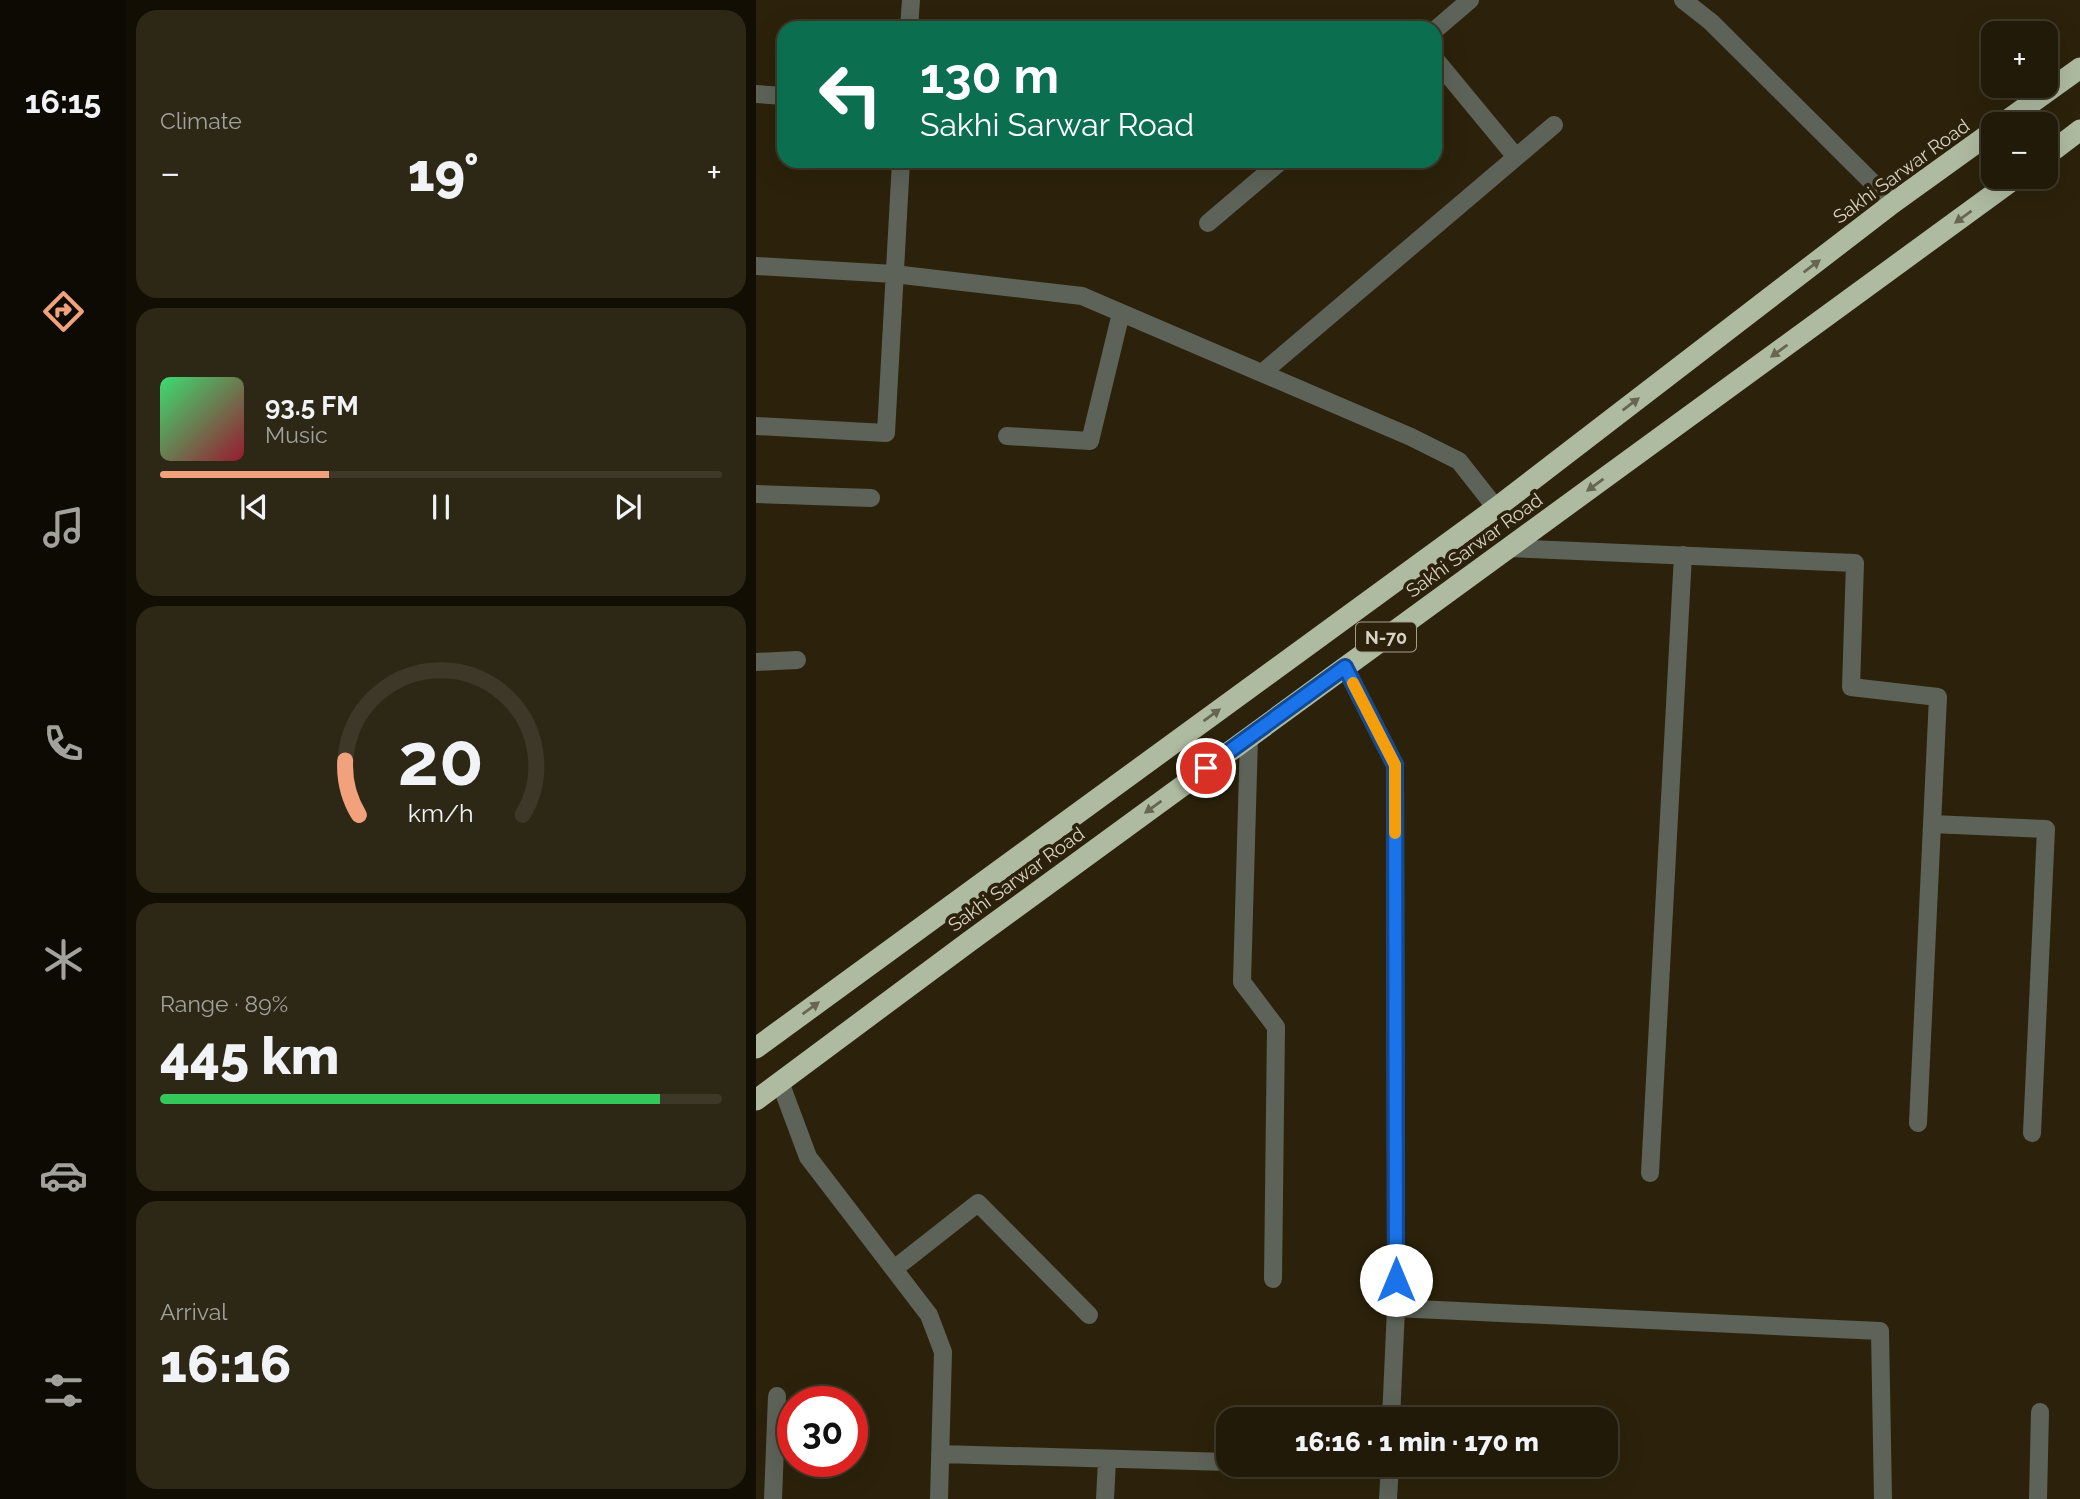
<!DOCTYPE html>
<meta charset="utf-8">
<style>
:root{--surface:#211a08;--page:#2d2716;--text:#f1f3f6;--muted:#a2a19c;--line:#3e3829;--accent:#f1a17c}
body{margin:0;font-family:Raleway,sans-serif;background:var(--page);color:var(--text);height:100vh;display:flex;flex-direction:column;font-size:26px;white-space:nowrap}
*{box-sizing:border-box;margin:0}
p{font-size:23px;color:var(--muted)}
.icon{flex:none;width:38px;height:38px;fill:none;stroke:currentColor;stroke-width:2;stroke-linecap:round;stroke-linejoin:round}
.map{position:relative;flex:1;overflow:hidden}
.panel{display:flex;flex-direction:column;gap:10px;padding:10px;background:#120e04;width:630px}
.panel>*{flex:none}
.top-card{position:absolute;left:21px;top:21px;width:665px;height:147px;border-radius:21px;box-shadow:0 7px 28px #0002,0 0 0 2px var(--line);background:#0b6e4f;color:#fff;overflow:hidden}
.tools{position:absolute;left:1225px;top:21px;display:grid;gap:14px}
.tools a{display:grid;place-items:center;width:77px;height:77px;border-radius:14px;background:var(--surface);box-shadow:0 7px 28px #0002,0 0 0 2px var(--line);font-size:35px}
.speed{position:absolute;left:21px;top:1386px;display:flex;gap:14px;font-size:35px;font-weight:700;text-align:center}
.speed>*{display:grid;place-content:center;width:91px;height:91px;border-radius:50%;background:var(--surface);box-shadow:0 7px 28px #0002,0 0 0 2px var(--line);line-height:1}
.speed .limit{border:10px solid #d22;background:#fff;color:#111}
.pin{position:absolute;display:grid;place-items:center;width:60px;height:60px;color:#fff;margin:-30px;border:4px solid #fff;border-radius:50%;box-shadow:0 2px 7px #0007}
.me{position:absolute;width:77px;margin:-38px;rotate:0deg;stroke-linejoin:round;filter:drop-shadow(0 0 5px #0008)}
.turn{display:flex;align-items:center;gap:24px;height:147px;padding:0 28px;font-size:32px}
.turn .icon{width:91px;height:91px;stroke-width:2.5}
.turn b{display:block;font-size:49px;line-height:60px}
.big{font-size:52px;font-weight:800;line-height:1.1}
.panel .tile{flex:1;display:flex;flex-direction:column;justify-content:center;gap:10px;min-width:0;padding:0 24px;border-radius:21px;background:var(--page)}
.panel .dial{align-items:center;gap:0}
.dial svg{height:182px;overflow:visible;fill:none;stroke:var(--line);stroke-width:7;stroke-linecap:round;text-anchor:middle}
.dial text{fill:var(--text);stroke:none}
.song{display:flex;align-items:center;gap:21px}
.cover{width:84px;height:84px;border-radius:10px;background:linear-gradient(135deg,hsl(140 70% 55%),hsl(350 70% 35%))}
.played{height:7px;border-radius:4px;background:linear-gradient(90deg,var(--accent) 30%,var(--line) 30%)}
.keys{display:flex;justify-content:space-around;direction:ltr}
.heat{display:flex;justify-content:space-between;align-items:center;font-size:38px;direction:ltr}
.charge{height:10px;border-radius:5px;background:linear-gradient(90deg,#34c759 89%,var(--line) 0)}
.trip{position:absolute;left:460px;top:1407px;width:402px;height:70px;border-radius:21px;background:var(--surface);box-shadow:0 7px 28px #0002,0 0 0 2px var(--line);font-weight:800;line-height:70px;text-align:center}
main{display:flex;flex:1;min-height:0}
.dock{display:flex;flex-direction:column;width:126px;justify-content:space-around;align-items:center;background:#0d0a03;color:var(--muted)}
.dock .icon{width:49px;height:49px}
.dock .selected{color:var(--accent)}
.dock b{font-size:32px;color:var(--text)}
.map>svg:first-child{display:block}
.lines{fill:none;stroke-linecap:round;stroke-linejoin:round}
.minor{stroke:#5d6358;stroke-width:18}
.highway{stroke:#aebba1;stroke-width:21}
.oneway{fill:#66674e}
.route-casing{stroke:#114b97;stroke-width:18}
.route{stroke:#1a73e8;stroke-width:12}
.slow{stroke:#f59e0b;stroke-width:12}
.labels{text-anchor:middle;dominant-baseline:central;stroke-width:7;stroke-linejoin:round;paint-order:stroke}
.shield{fill:#2c220b;stroke:#a49d8c;stroke-width:2}
.shield-label{font-size:18px;font-weight:bold;fill:#d8d2c4}
.street-label{font-size:19px;fill:#d8d2c4;stroke:#2c220b}
</style>
<main>
<nav class="dock">
<b>16:15</b>
<svg class="icon selected" aria-label="directions" viewBox="0 0 24 24"><path d="M12 3l9 9-9 9-9-9zM9 14v-3h6M13 9l2 2-2 2"/></svg>
<svg class="icon" aria-label="music" viewBox="0 0 24 24"><path d="M9 18V5l10-2v13"/><circle cx="6" cy="18" r="3"/><circle cx="16" cy="16" r="3"/></svg>
<svg class="icon" aria-label="phone" viewBox="0 0 24 24"><path d="M5 4h4l2 5-3 2q2 4 5 5l2-3 5 2v4C11 20 4 13 5 4z"/></svg>
<svg class="icon" aria-label="climate" viewBox="0 0 24 24"><path d="M12 3v18M4 7l16 10M4 17L20 7"/></svg>
<svg class="icon" aria-label="car" viewBox="0 0 24 24"><path d="M5 17H2v-5l4-1 3-4h7l3 4 3 1v5h-3M9 17h6M6 11h13"/><circle cx="7" cy="17" r="2"/><circle cx="17" cy="17" r="2"/></svg>
<svg class="icon" aria-label="filters" viewBox="0 0 24 24"><path d="M4 7h16M4 17h16"/><circle cx="9" cy="7" r="2"/><circle cx="15" cy="17" r="2"/></svg>
</nav>
<section class="panel">
<div class="tile"><p>Climate</p>
<div class="heat"><a>−</a><b class="big">19°</b><a>+</a></div>
</div>
<div class="tile">
<div class="song"><i class="cover"></i><div><b>93.5 FM</b><p>Music</p></div></div>
<div class="played"></div>
<div class="keys"><svg class="icon" aria-label="previous" viewBox="0 0 24 24"><path d="M18 5L8 12l10 7zM5 5v14"/></svg><svg class="icon" aria-label="pause" viewBox="0 0 24 24"><path d="M8 5v14M16 5v14"/></svg><svg class="icon" aria-label="next" viewBox="0 0 24 24"><path d="M6 5l10 7-10 7zM19 5v14"/></svg></div>
</div>
<div class="tile dial"><svg viewBox="0 0 100 80">
<path d="M14 69A42 42 0 1 1 86 69"/>
<path d="M14 69A42 42 0 0 1 8 45" stroke="#f1a17c"/>
<text x="50" y="56" font-size="32" font-weight="700">20</text>
<text x="50" y="72" font-size="11">km/h</text>
</svg></div>
<div class="tile"><p>Range · 89%</p><b class="big">445 km</b><div class="charge"></div></div>
<div class="tile"><p>Arrival</p><b class="big">16:16</b></div>
</section>
<div class="map">
<svg width="1324" height="1499" viewBox="0 0 1324 1499">
<rect width="100%" height="100%" fill="#2c220b"/>
<g class="lines">
<path class="minor" d="M 927,0 L 955,22 L 1137,203
M 153,28 L 155,0
M 679,30 L 714,0
M 679,59 L 760,157
M 0,94 L 28,96
M 452,223 L 525,161
M 0,266 L 138,274 L 326,296 L 655,437 L 703,461 L 740,508
M 506,373 L 798,125
M 0,426 L 130,433 L 145,161
M 251,436 L 334,441 L 365,313
M 0,494 L 115,498
M 753,548 L 1099,563 L 1095,687 L 1182,697 L 1162,1123
M 0,662 L 41,660
M 589,667 L 639,765 L 640,1308 L 635,1419
M 493,737 L 486,982 L 520,1027 L 517,1279
M 1176,824 L 1290,829 L 1276,1133
M 24,1082 L 52,1157 L 173,1315 L 187,1352 L 183,1499
M 894,1173 L 927,555
M 138,1269 L 222,1203 L 333,1315
M 640,1308 L 1124,1331 L 1127,1499
M 184,1454 L 472,1462
M 577,1465 L 634,1466
M 17,1499 L 21,1396
M 349,1499 L 351,1460
M 632,1499 L 634,1465
M 1282,1499 L 1284,1412"/>
<path class="highway" d="M 1246,124 L 1324,68
M 1290,156 L 1324,130
M 0,1048 L 740,508 L 1137,203 L 1237,131
M 0,1100 L 214,941 L 1261,177"/>
</g>
<defs><path id="oneway-solid" d="M-6-.8H1V-3.2L6.5 0L1 3.2V.8H-6Z" transform="scale(1.75)"/></defs>
<g class="oneway">
<use href="#oneway-solid" transform="translate(1207 217) rotate(144)"/>
<use href="#oneway-solid" transform="translate(1056 266) rotate(-37)"/>
<use href="#oneway-solid" transform="translate(1023 351) rotate(144)"/>
<use href="#oneway-solid" transform="translate(875 404) rotate(-37)"/>
<use href="#oneway-solid" transform="translate(839 485) rotate(144)"/>
<use href="#oneway-solid" transform="translate(456 715) rotate(-36)"/>
<use href="#oneway-solid" transform="translate(397 807) rotate(144)"/>
<use href="#oneway-solid" transform="translate(55 1008) rotate(-36)"/>
</g>
<g class="lines">
<defs>
<path id="route" d="M 450,768 L 589,667 L 639,765 L 640,1280"/>
</defs>
<use href="#route" class="route-casing"/>
<use href="#route" class="route"/>
<path class="slow" d="M 597,683 L 639,765 L 639,833"/>
</g>
<g class="labels">
<rect class="shield" x="600" y="622.5" width="60" height="29" rx="5"/>
<g class="shield-label">
<text x="630" y="637">N-70</text>
</g>
<g class="street-label">
<text transform="translate(1145 171) rotate(-36)">Sakhi Sarwar Road</text>
<text transform="translate(718 545) rotate(-36)">Sakhi Sarwar Road</text>
<text transform="translate(260 879) rotate(-36)">Sakhi Sarwar Road</text>
</g>
</g>
</svg>
<div class="tools">
<a>+</a>
<a>−</a>
</div>
<div class="speed"><div class="limit">30</div></div>
<div class="pin" style="left:450px;top:768px;background:#d93025"><svg class="icon" aria-label="arrive" viewBox="0 0 24 24"><path d="M6 21V4h12l-3 4 3 4H6"/></svg></div>
<svg class="me" style="left:640px;top:1280px" viewBox="-20 -20 40 40"><circle r="19" fill="#fff"/><path d="M0-13L10 11 0 6-10 11z" fill="#1a73e8"/></svg>
<div class="trip">16:16 · 1 min · 170 m</div>
<div class="top-card">
<div class="turn"><svg class="icon" aria-label="left" viewBox="0 0 24 24"><path d="M17 20v-9H6M10 6l-5 5 5 5"/></svg><div><b>130 m</b>Sakhi Sarwar Road</div></div>
</div>
</div>
</main>
